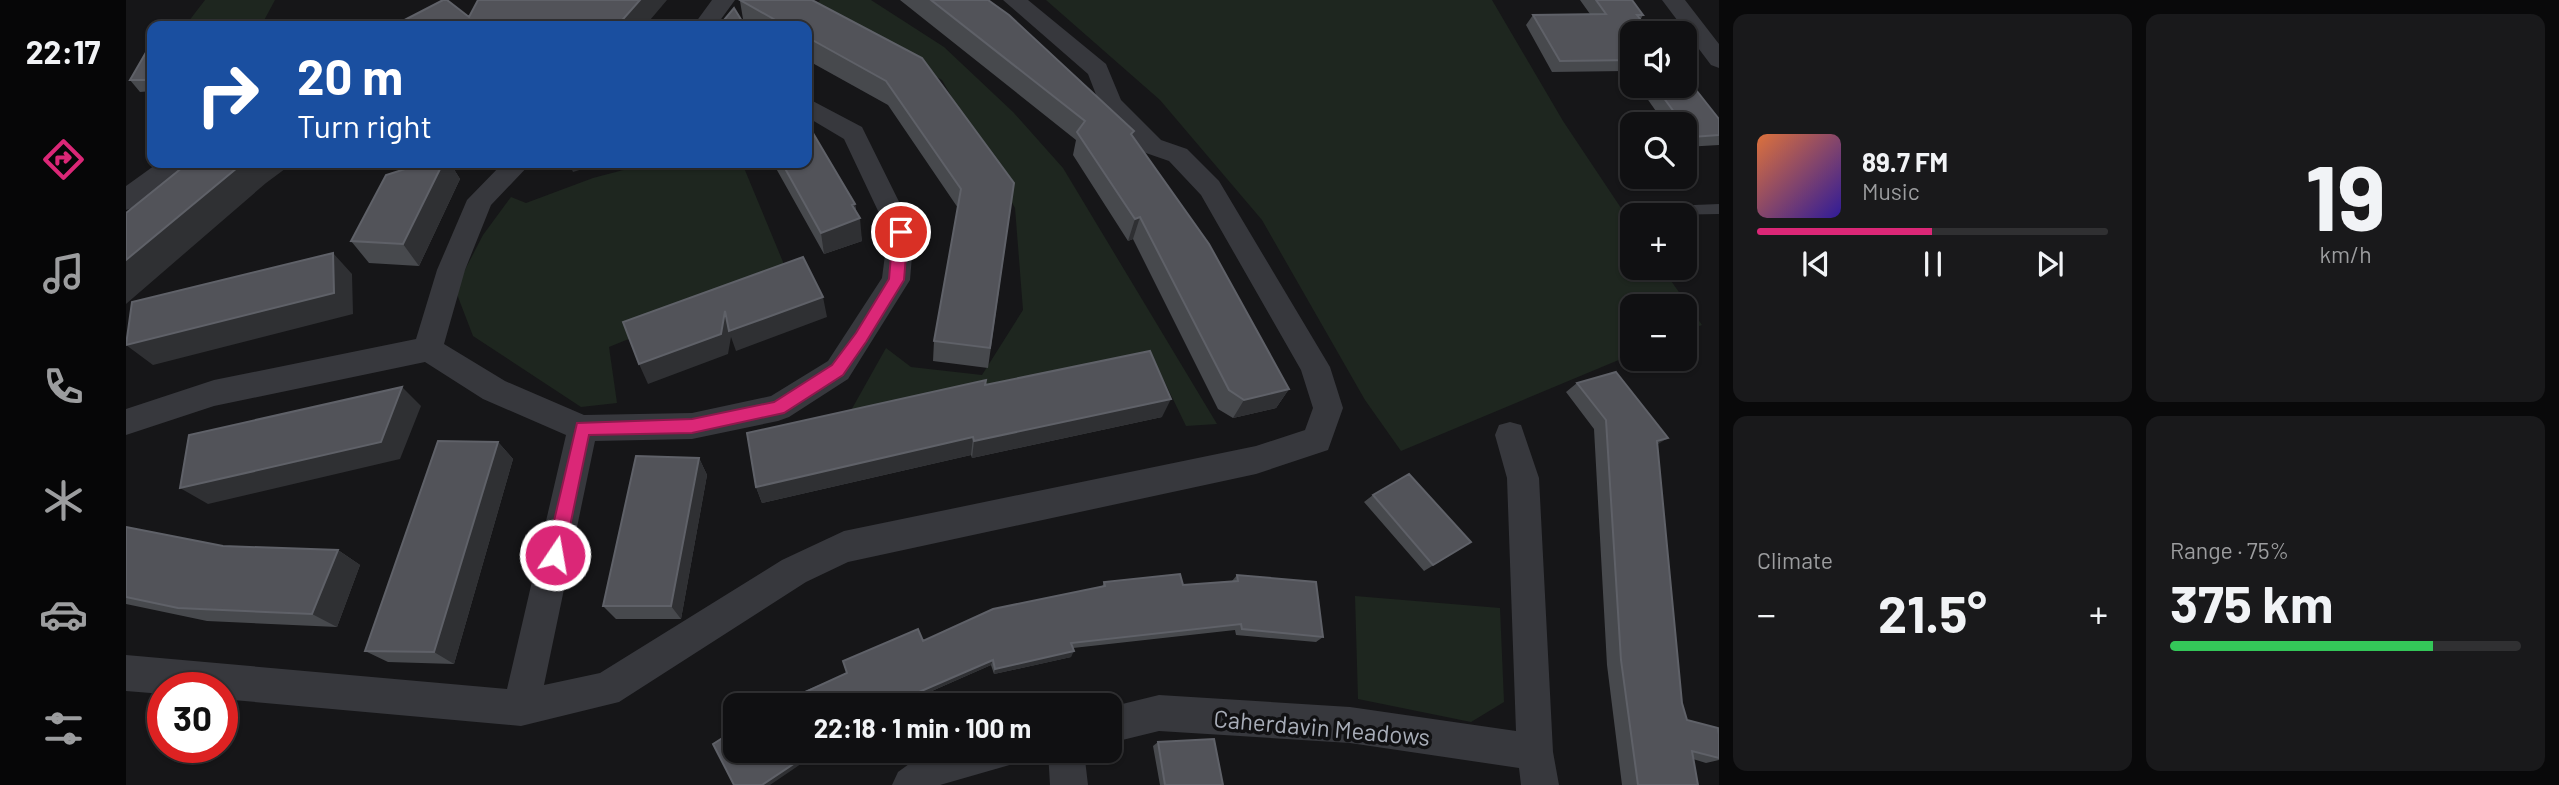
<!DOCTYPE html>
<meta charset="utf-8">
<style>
:root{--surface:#101012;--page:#19191b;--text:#f1f3f6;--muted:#9c9d9f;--line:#303032;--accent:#db2777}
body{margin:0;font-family:Barlow,sans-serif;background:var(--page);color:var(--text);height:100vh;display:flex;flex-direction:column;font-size:26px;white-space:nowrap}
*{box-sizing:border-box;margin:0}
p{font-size:23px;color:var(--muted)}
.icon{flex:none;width:38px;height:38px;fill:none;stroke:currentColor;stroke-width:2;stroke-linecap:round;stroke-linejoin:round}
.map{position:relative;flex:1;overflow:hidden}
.side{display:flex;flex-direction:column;gap:14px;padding:14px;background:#09090a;width:840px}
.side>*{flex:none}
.hud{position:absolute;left:21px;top:21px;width:665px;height:147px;border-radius:14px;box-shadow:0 2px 5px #0004,0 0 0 2px var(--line);background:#1a4fa0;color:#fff;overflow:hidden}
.buttons{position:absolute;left:1494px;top:21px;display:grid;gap:14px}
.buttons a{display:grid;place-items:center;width:77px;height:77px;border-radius:14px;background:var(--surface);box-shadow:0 2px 5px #0004,0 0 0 2px var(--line);font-size:35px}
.speed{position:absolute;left:21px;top:672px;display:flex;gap:14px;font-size:35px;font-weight:700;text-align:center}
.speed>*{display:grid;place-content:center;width:91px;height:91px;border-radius:50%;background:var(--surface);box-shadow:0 2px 5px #0004,0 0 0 2px var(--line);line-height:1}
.speed .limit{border:10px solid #d22;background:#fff;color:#111}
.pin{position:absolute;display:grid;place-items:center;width:60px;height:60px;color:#fff;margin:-30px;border:4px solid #fff;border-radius:50%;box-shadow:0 2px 7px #0007}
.me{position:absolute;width:77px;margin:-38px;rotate:12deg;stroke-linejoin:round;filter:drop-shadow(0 0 5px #0008)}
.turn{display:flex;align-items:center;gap:24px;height:147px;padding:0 35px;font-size:32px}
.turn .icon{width:91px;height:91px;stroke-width:2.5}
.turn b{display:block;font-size:49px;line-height:60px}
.big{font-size:52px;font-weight:700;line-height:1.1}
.side .widget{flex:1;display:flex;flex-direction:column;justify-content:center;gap:10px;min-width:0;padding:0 24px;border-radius:14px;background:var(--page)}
.side .dial{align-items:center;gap:0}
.dial b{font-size:91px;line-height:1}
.song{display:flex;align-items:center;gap:21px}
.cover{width:84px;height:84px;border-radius:10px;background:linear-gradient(135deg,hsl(20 70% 55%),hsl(250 70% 35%))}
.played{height:7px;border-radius:4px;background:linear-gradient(90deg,var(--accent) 50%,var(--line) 50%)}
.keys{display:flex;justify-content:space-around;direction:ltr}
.heat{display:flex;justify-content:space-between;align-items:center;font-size:38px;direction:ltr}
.charge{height:10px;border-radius:5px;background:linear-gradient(90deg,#34c759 75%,var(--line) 0)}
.side .tiles{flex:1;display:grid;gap:14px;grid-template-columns:repeat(2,1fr)}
.trip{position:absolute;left:597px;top:693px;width:399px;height:70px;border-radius:14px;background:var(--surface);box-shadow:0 2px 5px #0004,0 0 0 2px var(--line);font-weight:700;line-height:70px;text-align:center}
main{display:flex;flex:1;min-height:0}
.menu{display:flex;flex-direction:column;width:126px;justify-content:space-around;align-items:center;background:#060607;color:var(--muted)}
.menu .icon{width:49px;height:49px}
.menu .current{color:var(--accent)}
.menu b{font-size:32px;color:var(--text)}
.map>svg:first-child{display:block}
.green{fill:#1e261f}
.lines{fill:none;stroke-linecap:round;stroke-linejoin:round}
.lane{fill:#37383d;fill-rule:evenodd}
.street{fill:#37383d;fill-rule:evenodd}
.wall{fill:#47494d}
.shaded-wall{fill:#2f3033}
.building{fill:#525359;stroke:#5f6168;stroke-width:2}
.route{fill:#db2777;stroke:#8e194d;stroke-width:2}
.labels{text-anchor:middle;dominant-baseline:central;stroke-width:7;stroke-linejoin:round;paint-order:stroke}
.near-street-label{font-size:24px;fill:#a8adb8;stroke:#111113}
</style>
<main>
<nav class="menu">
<b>22:17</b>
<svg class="icon current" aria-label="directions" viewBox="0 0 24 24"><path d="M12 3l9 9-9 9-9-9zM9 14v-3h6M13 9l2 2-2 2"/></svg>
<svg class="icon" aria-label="music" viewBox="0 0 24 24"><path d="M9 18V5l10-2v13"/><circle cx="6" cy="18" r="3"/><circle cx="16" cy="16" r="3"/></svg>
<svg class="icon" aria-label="phone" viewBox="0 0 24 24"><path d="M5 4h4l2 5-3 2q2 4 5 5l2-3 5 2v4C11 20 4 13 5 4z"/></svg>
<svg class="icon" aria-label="climate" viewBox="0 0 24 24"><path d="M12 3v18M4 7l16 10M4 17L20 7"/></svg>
<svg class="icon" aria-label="car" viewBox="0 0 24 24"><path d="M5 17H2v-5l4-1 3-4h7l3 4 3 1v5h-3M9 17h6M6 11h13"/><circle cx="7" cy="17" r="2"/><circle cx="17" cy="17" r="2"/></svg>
<svg class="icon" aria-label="filters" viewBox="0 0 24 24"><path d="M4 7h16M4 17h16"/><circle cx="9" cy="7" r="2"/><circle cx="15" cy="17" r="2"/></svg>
</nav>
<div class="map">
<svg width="1593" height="785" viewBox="0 0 1593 785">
<rect width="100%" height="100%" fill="#161618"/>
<path class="green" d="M 79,0 L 149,0 L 135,26 L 59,26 Z
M 694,0 L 745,0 L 818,47 L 887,112 L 937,168 L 1091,424 L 1060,426 L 1029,362 L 723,414 L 760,348 L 785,367 L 856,375 L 897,310 L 889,208 L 816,80 L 718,25 L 675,26 Z
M 920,0 L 1366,0 L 1437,121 L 1507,226 L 1507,268 L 1536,268 L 1576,325 L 1559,332 L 1559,306 L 1507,306 L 1507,354 L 1275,451 L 1239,400 L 1136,220 L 1034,100 Z
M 524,163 L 616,163 L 662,274 L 483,347 L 491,403 L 455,407 L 347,336 L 329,289 L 357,235 L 385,197 L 400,203 L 467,178 Z
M 1229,596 L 1374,608 L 1378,702 L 1345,722 L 1232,699 Z"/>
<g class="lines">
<path class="lane" d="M 1593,204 L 1593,214 L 1540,215 L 1536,211 L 1543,206 Z"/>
<path class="street" d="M 586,0 L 609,0 L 590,26 L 567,26 Z
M 877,0 L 902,0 L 980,64 L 995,100 L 1035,140 L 1061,149 L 1093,181 L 1204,367 L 1217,408 L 1202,450 L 1130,474 L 722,562 L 680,582 L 493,702 L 395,726 L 96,699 L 96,688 L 37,688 L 37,694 L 0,691 L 0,655 L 381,689 L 440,435 L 357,399 L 299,362 L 88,406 L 0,435 L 0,409 L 88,380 L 290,339 L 311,270 L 341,200 L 377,163 L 405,163 L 365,205 L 339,270 L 318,344 L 379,381 L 458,415 L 566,413 L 645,396 L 702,361 L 756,278 L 762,232 L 718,139 L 681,117 L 681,98 L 736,127 L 788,232 L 784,280 L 722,379 L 663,417 L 652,421 L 566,439 L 469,441 L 418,685 L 474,673 L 656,560 L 718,531 L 1130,446 L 1179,430 L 1187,408 L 1175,370 L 1075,195 L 1043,161 L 1017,152 L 976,110 L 962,74 Z
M 1536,0 L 1559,0 L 1593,44 L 1593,68 L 1585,65 Z
M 32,163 L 62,163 L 58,169 L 9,207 L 0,210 L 0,186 Z
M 1384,422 L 1395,425 L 1413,478 L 1427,752 L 1433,785 L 1395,785 L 1393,768 L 1224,743 L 1033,731 L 984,743 L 984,707 L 1033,695 L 1224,707 L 1390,731 L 1381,478 L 1369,435 L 1373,425 Z
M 801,751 L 892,751 L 887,764 L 814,785 L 766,785 L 772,772 Z
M 922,751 L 958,751 L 962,785 L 924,785 Z"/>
</g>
<path class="wall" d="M 686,0 L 888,183 L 862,368 L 807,361 L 808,341 L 832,208 L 762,105 L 681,60 L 681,26 L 621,26 L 618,25 L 614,1 Z
M 774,0 L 862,0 L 1006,136 L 1163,389 L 1150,408 L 1107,418 L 1092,409 L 1007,239 L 1002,241 L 947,155 L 950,140 Z
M 1454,0 L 1506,0 L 1517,15 L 1507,33 L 1507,83 L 1499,71 L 1426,72 L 1400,25 L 1407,15 L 1464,14 Z
M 26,42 L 26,91 L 14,92 L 4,80 Z
M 1509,86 L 1559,86 L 1593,119 L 1593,145 L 1559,147 L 1559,124 L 1539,124 L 1513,87 Z
M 298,163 L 324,163 L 334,179 L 293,266 L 243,263 L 225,241 Z
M 647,163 L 681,163 L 729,204 L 736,241 L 698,254 Z
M 1451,383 L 1531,445 L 1556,703 L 1561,720 L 1593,735 L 1593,760 L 1580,763 L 1567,759 L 1572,785 L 1496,785 L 1481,665 L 1468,429 L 1440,392 Z
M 859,385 L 1036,417 L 846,458 L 845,455 L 636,503 L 630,487 Z
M 372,442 L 387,459 L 328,664 L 262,662 L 239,651 Z
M 573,458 L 581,475 L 555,619 L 490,619 L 477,606 Z
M 1247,495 L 1334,549 L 1298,571 L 1238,502 Z
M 0,527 L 97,546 L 212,550 L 234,565 L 211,627 L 81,621 L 0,604 Z
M 1111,575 L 1197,637 L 1190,642 L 1110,635 L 1109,630 L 947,648 L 945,657 L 868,674 L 865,665 L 774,705 L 646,705 L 797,641 L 976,587 L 978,582 L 1057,585 L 1106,581 Z
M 1032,742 L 1097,785 L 1034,785 L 1027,746 Z"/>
<path class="shaded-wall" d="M 514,0 L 541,0 L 519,26 L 491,26 Z
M 117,163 L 167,163 L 140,183 L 0,304 L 0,260 Z
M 317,163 L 324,163 L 334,179 L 293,266 L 277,244 Z
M 443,163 L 475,163 L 447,172 Z
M 494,163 L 505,163 L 495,166 Z
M 729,204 L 730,220 L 734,218 L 736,241 L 698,254 L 695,233 L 726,205 Z
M 1014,217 L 1007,239 L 1002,241 L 1009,219 Z
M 207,253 L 226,274 L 227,314 L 27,365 L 0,345 Z
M 697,297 L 701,317 L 610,351 L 605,337 L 602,354 L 522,384 L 513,364 L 599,311 Z
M 276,387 L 295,406 L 274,459 L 82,504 L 54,488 Z
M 1163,389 L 1150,408 L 1107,418 L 1118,400 Z
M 1045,399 L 1036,417 L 846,458 L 848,441 Z
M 847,437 L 845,455 L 636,503 L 630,487 Z
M 1542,438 L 1529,446 L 1531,441 Z
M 372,442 L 387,459 L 328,664 L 308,652 Z
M 573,458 L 581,475 L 555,619 L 545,606 Z
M 212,550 L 234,565 L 211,627 L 186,614 Z
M 948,651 L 945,657 L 868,674 L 869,669 Z
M 867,660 L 865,665 L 774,705 L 763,705 Z
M 687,751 L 694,751 L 644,785 L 636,785 Z"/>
<path class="building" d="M 317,0 L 321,0 L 343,17 L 352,0 L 514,0 L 491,26 L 339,26 L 341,22 L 333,26 L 267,26 Z
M 614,0 L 686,0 L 796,58 L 888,183 L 864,348 L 808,341 L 835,189 L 760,81 L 681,37 L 681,26 L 660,26 Z
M 805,0 L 862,0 L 883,15 L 1008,131 L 1005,134 L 1083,244 L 1163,389 L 1118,400 L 1103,390 L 1014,217 L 1009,219 L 951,132 L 959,121 Z
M 1470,0 L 1506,0 L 1517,15 L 1511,15 L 1525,33 L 1507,33 L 1507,60 L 1434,61 L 1407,15 L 1480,14 Z
M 608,8 L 619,26 L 593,26 Z
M 26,42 L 26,80 L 4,80 Z
M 1559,76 L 1593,119 L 1593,135 L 1566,137 L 1559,128 L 1559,124 L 1557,124 L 1529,86 L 1559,86 Z
M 681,123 L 729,204 L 726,205 L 734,218 L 695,233 L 656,163 L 681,163 Z
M 62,163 L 117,163 L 0,260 L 0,213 Z
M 298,163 L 317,163 L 277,244 L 225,241 L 260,175 Z
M 207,253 L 208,293 L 0,345 L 6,302 Z
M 677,257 L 697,297 L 603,331 L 599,311 L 595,334 L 513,364 L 497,322 Z
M 1024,351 L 1045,399 L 848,441 L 847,437 L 630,487 L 621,433 L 860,380 L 859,385 Z
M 1490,372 L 1542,438 L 1531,441 L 1556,703 L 1561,720 L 1592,728 L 1593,735 L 1593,758 L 1566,751 L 1572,785 L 1512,785 L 1495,660 L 1480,420 L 1451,383 Z
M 276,387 L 255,442 L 54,488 L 63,435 Z
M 312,441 L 372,442 L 308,652 L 239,651 Z
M 510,456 L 573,458 L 545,606 L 477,606 Z
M 1283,474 L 1345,542 L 1307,565 L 1247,495 Z
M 0,527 L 97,546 L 212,550 L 186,614 L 52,608 L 0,597 Z
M 1054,574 L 1057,585 L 1112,581 L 1111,575 L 1190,582 L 1197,637 L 1116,629 L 1115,624 L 945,643 L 948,651 L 869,669 L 867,660 L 763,705 L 646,705 L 662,695 L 664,699 L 721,673 L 717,661 L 792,629 L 797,641 L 867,609 L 979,586 L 978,582 Z
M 609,730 L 609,751 L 687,751 L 636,785 L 608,785 L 587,744 Z
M 1088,739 L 1097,785 L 1039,785 L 1032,742 Z"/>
<path class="route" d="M 775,227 L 782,232 L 778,280 L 740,342 L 717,375 L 658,413 L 566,433 L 463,435 L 438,555 L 435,561 L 429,564 L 423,561 L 420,555 L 451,423 L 566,419 L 648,402 L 706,365 L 730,333 L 763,279 L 767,232 Z"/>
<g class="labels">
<g class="near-street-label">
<text transform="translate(1196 727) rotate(5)">Caherdavin Meadows</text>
</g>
</g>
</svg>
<div class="buttons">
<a><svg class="icon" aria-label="sound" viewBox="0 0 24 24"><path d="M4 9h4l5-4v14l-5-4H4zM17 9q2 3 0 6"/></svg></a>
<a><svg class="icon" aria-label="search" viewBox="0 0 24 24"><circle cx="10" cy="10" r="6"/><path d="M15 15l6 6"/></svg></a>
<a>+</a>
<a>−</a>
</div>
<div class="speed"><div class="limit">30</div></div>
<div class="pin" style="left:775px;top:232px;background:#d93025"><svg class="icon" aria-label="arrive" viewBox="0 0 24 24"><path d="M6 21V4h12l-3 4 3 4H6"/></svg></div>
<svg class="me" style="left:429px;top:555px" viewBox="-20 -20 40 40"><circle r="17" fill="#db2777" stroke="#fff" stroke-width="3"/><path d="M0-11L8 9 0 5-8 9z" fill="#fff"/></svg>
<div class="trip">22:18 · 1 min · 100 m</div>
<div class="hud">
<div class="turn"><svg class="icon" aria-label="right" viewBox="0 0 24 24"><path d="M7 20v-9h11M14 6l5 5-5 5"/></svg><div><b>20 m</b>Turn right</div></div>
</div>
</div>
<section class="side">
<div class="tiles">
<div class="widget">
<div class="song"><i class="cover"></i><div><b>89.7 FM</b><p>Music</p></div></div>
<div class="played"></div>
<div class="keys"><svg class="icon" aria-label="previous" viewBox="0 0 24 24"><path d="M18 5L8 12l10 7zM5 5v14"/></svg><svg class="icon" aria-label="pause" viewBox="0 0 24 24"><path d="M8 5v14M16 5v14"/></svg><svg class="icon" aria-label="next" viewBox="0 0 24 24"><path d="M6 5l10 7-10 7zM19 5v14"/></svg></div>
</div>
<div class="widget dial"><b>19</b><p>km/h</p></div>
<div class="widget"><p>Climate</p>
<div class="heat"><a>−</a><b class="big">21.5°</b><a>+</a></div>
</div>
<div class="widget"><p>Range · 75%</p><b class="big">375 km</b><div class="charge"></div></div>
</div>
</section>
</main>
